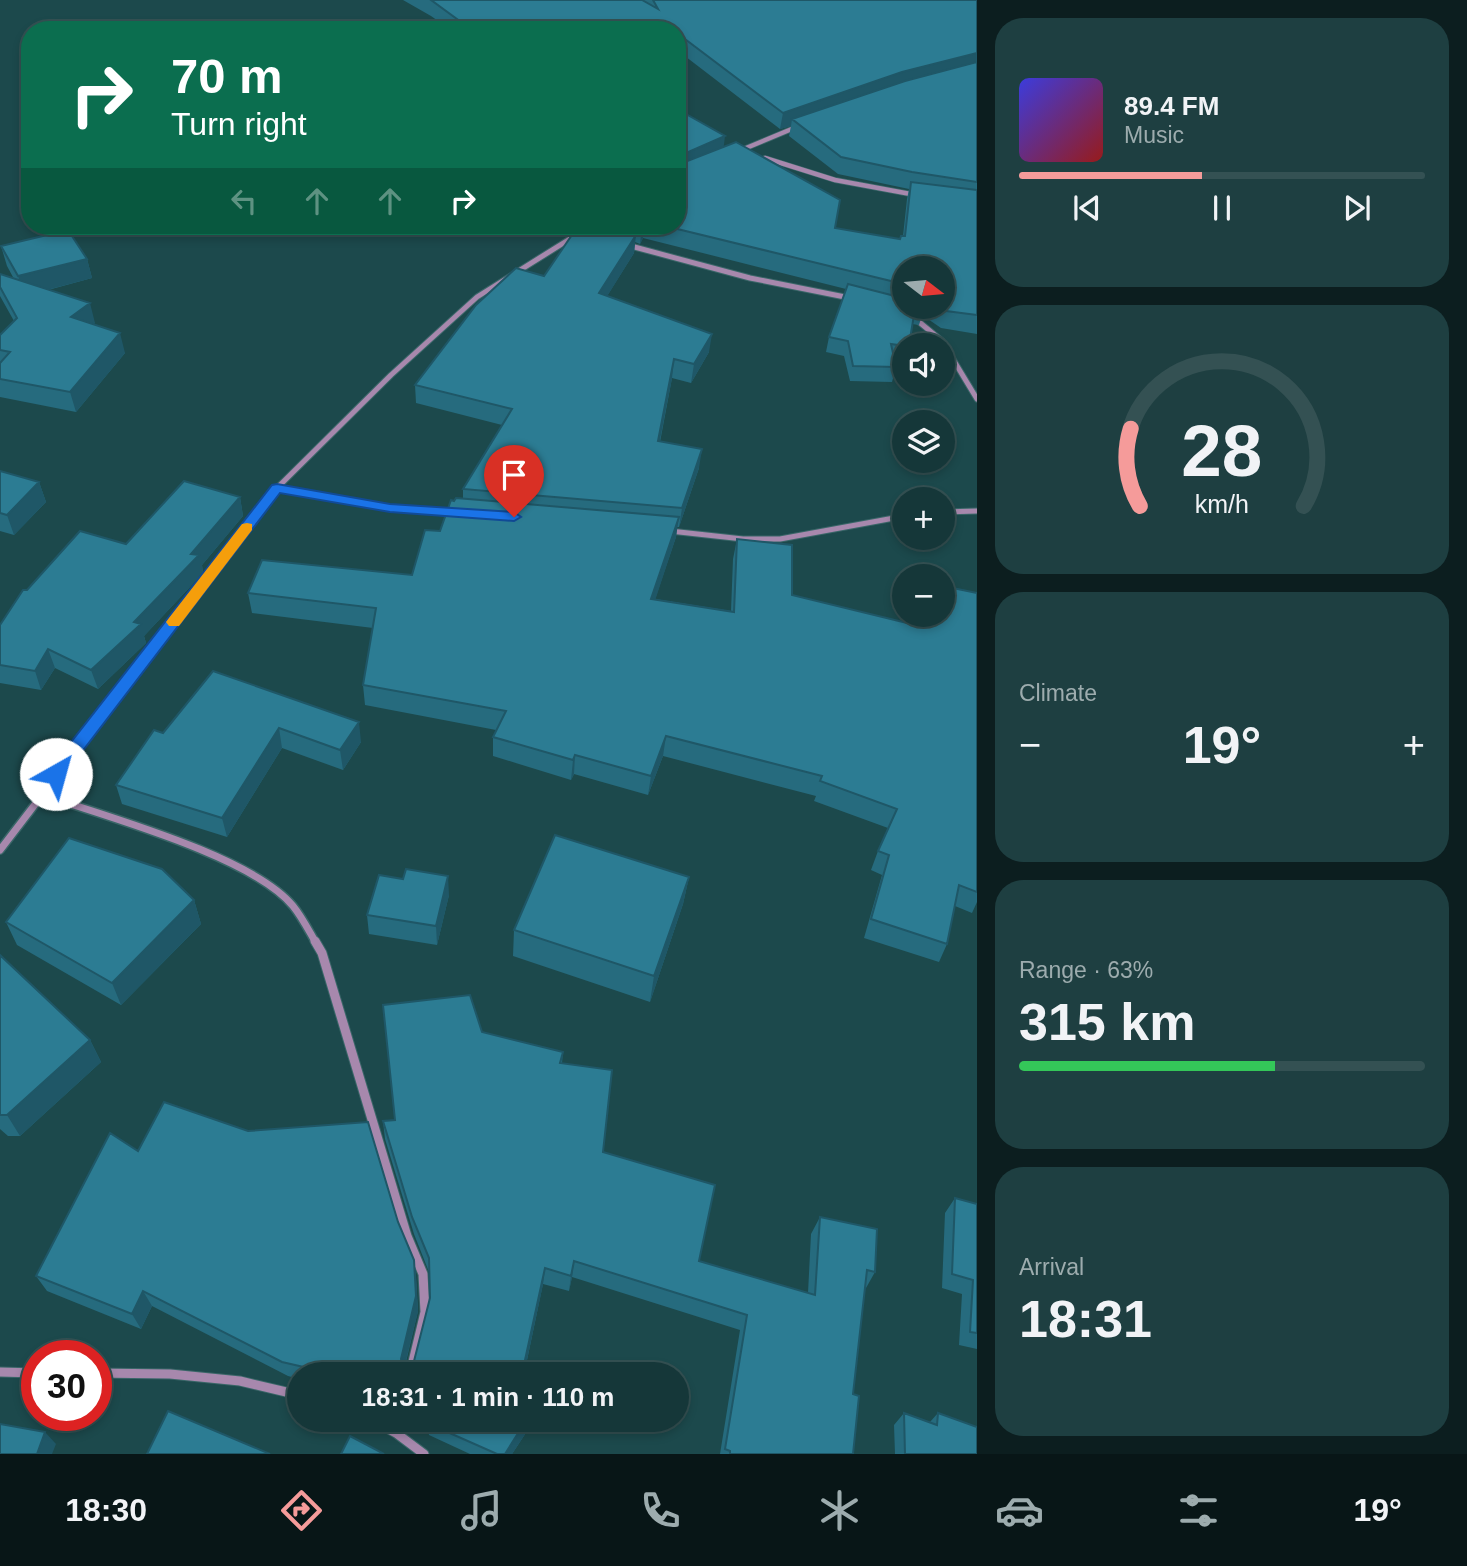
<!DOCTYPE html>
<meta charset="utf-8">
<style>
:root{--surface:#153739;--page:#1e3f41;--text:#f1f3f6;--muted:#9dacae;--line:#345153;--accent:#f59b9a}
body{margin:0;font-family:Arial,sans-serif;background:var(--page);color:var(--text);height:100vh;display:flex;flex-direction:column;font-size:26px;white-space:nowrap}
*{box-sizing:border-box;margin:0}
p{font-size:23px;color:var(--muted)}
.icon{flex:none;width:38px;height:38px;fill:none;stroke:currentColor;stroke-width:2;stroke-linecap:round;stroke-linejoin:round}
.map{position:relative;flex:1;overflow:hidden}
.sheet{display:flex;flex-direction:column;gap:18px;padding:18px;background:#0c1e1f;width:490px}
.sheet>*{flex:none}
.top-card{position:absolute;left:21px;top:21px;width:665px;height:214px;border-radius:28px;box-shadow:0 4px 10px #0003,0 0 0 2px var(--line);background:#0b6e4f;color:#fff;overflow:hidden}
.needle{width:46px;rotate:106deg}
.buttons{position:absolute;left:892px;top:256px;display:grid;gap:14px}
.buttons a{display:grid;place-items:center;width:63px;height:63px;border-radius:50%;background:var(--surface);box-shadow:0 4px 10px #0003,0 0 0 2px var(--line);font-size:35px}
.speed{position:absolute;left:21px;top:1340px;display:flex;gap:14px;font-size:35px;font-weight:700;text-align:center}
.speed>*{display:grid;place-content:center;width:91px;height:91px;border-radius:50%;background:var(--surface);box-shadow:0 4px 10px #0003,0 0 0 2px var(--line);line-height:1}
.speed .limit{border:10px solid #d22;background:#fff;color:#111}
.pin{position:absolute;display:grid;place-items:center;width:60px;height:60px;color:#fff;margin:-72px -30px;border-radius:50% 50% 50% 0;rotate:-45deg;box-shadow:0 0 7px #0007}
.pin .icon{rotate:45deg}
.me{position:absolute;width:77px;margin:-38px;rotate:38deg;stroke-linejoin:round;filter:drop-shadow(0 0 5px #0008)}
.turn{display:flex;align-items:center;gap:24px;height:147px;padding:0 35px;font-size:32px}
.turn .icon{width:91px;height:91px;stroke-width:2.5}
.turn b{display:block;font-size:49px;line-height:60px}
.lanes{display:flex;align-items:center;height:66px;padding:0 35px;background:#0003;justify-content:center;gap:35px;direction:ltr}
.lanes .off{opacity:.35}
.big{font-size:52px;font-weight:600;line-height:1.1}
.sheet .card{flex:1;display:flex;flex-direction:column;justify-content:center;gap:10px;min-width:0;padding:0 24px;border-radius:28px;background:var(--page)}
.sheet .dial{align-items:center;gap:0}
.dial svg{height:182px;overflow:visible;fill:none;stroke:var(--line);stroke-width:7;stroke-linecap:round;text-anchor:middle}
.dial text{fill:var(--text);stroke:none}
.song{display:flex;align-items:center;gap:21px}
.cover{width:84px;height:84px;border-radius:10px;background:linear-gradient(135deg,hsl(240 70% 55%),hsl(0 70% 35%))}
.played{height:7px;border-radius:4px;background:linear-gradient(90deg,var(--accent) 45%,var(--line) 45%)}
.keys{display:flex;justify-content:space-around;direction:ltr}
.heat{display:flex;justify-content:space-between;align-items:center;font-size:38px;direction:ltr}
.charge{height:10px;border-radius:5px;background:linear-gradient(90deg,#34c759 63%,var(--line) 0)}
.trip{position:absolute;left:287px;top:1362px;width:402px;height:70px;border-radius:35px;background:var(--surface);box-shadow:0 4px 10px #0003,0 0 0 2px var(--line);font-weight:600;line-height:70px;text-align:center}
.dock{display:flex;height:112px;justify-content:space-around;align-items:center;background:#081617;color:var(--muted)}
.dock .icon{width:49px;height:49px}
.dock .active{color:var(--accent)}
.dock b{font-size:32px;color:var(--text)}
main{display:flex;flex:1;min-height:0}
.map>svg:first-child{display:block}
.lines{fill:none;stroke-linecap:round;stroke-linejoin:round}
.street-far3-casing{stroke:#3a6668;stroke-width:6}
.street-far2-casing{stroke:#3a6668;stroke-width:7}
.street-far1-casing{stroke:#3a6668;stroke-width:10}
.street-casing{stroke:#3a6668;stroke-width:11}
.street-far3{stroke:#a788ad;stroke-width:4.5}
.street-far2{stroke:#a788ad;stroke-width:5}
.street-far1{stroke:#a788ad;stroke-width:7}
.street{stroke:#a788ad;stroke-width:9}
.wall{fill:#266b7e;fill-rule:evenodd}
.shaded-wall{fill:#1f5767}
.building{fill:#2c7c93;stroke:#1f5767;stroke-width:2}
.route{fill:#1a73e8;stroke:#114b97;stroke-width:2}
.slow{fill:#f59e0b}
</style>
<main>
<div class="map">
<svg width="977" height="1454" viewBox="0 0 977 1454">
<rect width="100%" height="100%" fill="#1c494c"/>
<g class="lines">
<defs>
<path id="street-far3" d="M 739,151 L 799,126
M 765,158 L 835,180 L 916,195
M 570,239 L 591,226"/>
<path id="street-far2" d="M 627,245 L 750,278 L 850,298
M 912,316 L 942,341 L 977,399
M 277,488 L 390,508 L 456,513
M 943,512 L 977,511
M 670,531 L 743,539 L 780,539 L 905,516
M 232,546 L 277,488 L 391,375 L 477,297 L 573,237"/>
<path id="street-far1" d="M 40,794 C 104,816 252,856 293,906 C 302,917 309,931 316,943
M 0,850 L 234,545"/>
<path id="street" d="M 315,941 L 322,953 L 407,1236 L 423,1274 L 425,1312 L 410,1374
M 0,1372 L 37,1373
M 96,1373 L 170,1374 L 240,1381 L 299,1395
M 370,1419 L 396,1433 L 424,1454
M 396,1433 L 400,1419"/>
</defs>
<use href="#street-far3" class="street-far3-casing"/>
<use href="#street-far2" class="street-far2-casing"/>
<use href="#street-far1" class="street-far1-casing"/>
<use href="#street" class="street-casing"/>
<use href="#street-far3" class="street-far3"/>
<use href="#street-far2" class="street-far2"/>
<use href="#street-far1" class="street-far1"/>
<use href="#street" class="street"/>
</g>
<path class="wall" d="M 403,0 L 642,0 L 644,1 L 644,0 L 977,0 L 977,334 L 941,328 L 922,315 L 919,325 L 912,324 L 905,345 L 904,362 L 895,361 L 896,367 L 892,382 L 850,381 L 844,356 L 826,352 L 829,337 L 846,289 L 643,238 L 640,244 L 635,242 L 634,253 L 607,296 L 709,352 L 691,383 L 672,378 L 660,442 L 699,468 L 679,527 L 677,527 L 676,537 L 655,599 L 731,611 L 733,559 L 737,539 L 792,595 L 903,622 L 905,601 L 905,614 L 943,614 L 977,593 L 977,902 L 972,913 L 955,906 L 947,944 L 939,962 L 864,938 L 882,875 L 871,870 L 878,851 L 888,828 L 814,801 L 816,796 L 663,756 L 648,795 L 574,774 L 571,780 L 493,756 L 493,737 L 496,730 L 365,705 L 363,685 L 373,628 L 252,613 L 248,593 L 412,575 L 440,531 L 454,501 L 463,498 L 463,489 L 502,425 L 416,403 L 415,385 L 544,276 L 581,226 L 677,226 L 724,147 L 835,228 L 900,239 L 903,236 L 907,199 L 909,189 L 838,174 L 789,136 L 791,126 L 780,129 L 677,50 L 677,30 L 451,30 L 431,16 ZM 905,268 L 943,306 L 905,306 Z
M 1,246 L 87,259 L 92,278 L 48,290 L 95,323 L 93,324 L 125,353 L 76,412 L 0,397 L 0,335 L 14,321 L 0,296 L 0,287 L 14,279 L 7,266 Z
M 0,471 L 39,482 L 46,502 L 14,535 L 0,531 Z
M 240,497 L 243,516 L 202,565 L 203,573 L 144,636 L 146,643 L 98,689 L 55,668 L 41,690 L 0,683 L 0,625 L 27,590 L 126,544 Z
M 213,671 L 361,742 L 343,770 L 282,748 L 227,837 L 122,804 L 116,785 L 163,733 Z
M 689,877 L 683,904 L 650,1002 L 513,956 L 514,930 Z
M 449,895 L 437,945 L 369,934 L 367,915 Z
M 194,900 L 201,924 L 121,1005 L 17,945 L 6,922 Z
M 0,955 L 90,1040 L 101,1062 L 20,1136 L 8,1136 L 0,1129 Z
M 482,1032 L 563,1052 L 562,1063 L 603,1152 L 699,1261 L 808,1293 L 811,1234 L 820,1217 L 875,1272 L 866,1288 L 865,1288 L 853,1394 L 853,1454 L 720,1454 L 740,1330 L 572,1277 L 569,1291 L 543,1284 L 526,1365 L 528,1374 L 299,1374 L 299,1379 L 288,1376 L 152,1306 L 141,1329 L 47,1291 L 36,1276 L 138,1151 L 398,1222 L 414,1260 L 416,1276 L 418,1311 L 405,1366 L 413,1365 L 430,1298 L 429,1272 L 414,1234 L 385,1139 L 383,1121 L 395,1120 Z
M 955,1198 L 977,1204 L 977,1349 L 959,1345 L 962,1294 L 942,1288 L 945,1213 Z
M 904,1413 L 930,1422 L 938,1413 L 977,1454 L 895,1454 L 894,1425 Z
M 533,1422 L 512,1454 L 470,1454 L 429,1435 L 427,1423 Z"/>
<path class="shaded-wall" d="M 665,21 L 664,30 L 625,30 Z
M 977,53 L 977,68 L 792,119 L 791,126 L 780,129 L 783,113 L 902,72 Z
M 725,136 L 723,153 L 677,173 L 677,157 Z
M 642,226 L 644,226 L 643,238 L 640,244 Z
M 636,235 L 634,253 L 598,311 L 599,293 Z
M 87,259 L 92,278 L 24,296 L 18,276 Z
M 90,303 L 95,323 L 76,337 L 71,317 Z
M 120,333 L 125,353 L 76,412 L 70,392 Z
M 712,334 L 709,352 L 691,383 L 694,364 Z
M 674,359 L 672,378 L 656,460 L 658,441 Z
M 702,449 L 699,468 L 679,527 L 682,508 Z
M 39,482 L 46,502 L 14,535 L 7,515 Z
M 240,497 L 243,516 L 202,565 L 203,573 L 144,636 L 146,643 L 98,689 L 91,670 L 134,622 Z
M 679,517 L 676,537 L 649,619 L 651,599 Z
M 48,649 L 55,668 L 41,690 L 35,671 Z
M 359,722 L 361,742 L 343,770 L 340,750 Z
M 279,728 L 282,748 L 227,837 L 222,818 Z
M 666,736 L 663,756 L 648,795 L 651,776 Z
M 575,755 L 574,774 L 571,780 L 573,760 Z
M 448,876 L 449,895 L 437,945 L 436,926 Z
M 689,877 L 683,904 L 650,1002 L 654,976 Z
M 194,900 L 201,924 L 121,1005 L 112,983 Z
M 90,1040 L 101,1062 L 20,1136 L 7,1115 Z
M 414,1260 L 418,1311 L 403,1373 L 401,1359 Z
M 574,1261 L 572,1277 L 569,1291 L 571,1276 Z
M 545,1268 L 543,1284 L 524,1374 L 525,1360 Z
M 143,1291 L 152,1306 L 141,1329 L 132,1314 Z
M 527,1419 L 533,1419 L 533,1422 L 512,1454 L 505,1454 Z
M 45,1432 L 56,1444 L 52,1454 L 37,1454 Z"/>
<path class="building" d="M 431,0 L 642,0 L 658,9 L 653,0 L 977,0 L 977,53 L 902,72 L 783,113 L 677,33 L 677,30 L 672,30 L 667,26 L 665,21 L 625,30 L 472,30 Z
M 977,62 L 977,182 L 912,172 L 841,157 L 792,119 L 905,81 Z
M 677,109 L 725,136 L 677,157 Z
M 736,142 L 840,200 L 835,228 L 900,239 L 901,236 L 905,236 L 911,182 L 977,190 L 977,315 L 946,311 L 940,306 L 943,306 L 943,268 L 905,268 L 905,286 L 895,282 L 665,226 L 677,226 L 677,165 Z
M 581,226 L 604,226 L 636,235 L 599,293 L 712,334 L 694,364 L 674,359 L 658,441 L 702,449 L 682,508 L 463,489 L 512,409 L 415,385 L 476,305 L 516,268 L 544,276 L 576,229 Z
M 68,230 L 87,259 L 18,276 L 1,246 Z
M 0,274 L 90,303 L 71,317 L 120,333 L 70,392 L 0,379 L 0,363 L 10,352 L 0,350 L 0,335 L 17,318 L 0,287 Z
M 848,284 L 891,295 L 905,301 L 905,306 L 915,306 L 923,310 L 915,309 L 909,345 L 905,345 L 905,346 L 891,344 L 896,367 L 853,366 L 848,341 L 829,337 Z
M 0,471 L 39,482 L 7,515 L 0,513 Z
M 184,481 L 240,497 L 191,554 L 199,555 L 134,622 L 141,624 L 91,670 L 48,649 L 35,671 L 0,665 L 0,625 L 23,590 L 27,590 L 80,531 L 126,544 Z
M 456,498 L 679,517 L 651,599 L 734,612 L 737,539 L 792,545 L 792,595 L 907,623 L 908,614 L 943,614 L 943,586 L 977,593 L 977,892 L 959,885 L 947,944 L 871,919 L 889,855 L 878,851 L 897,809 L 820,781 L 822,776 L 666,736 L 651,776 L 575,755 L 573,760 L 493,737 L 506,711 L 363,685 L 376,608 L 248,593 L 262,560 L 412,575 L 425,530 L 440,531 L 451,500 L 454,501 Z
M 213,671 L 359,722 L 340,750 L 279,728 L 222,818 L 116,785 L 154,730 L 163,733 Z
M 555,835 L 689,877 L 654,976 L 514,930 Z
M 69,838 L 162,869 L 194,900 L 112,983 L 6,922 Z
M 406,869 L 448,876 L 436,926 L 367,915 L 379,875 L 403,879 Z
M 0,955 L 90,1040 L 7,1115 L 0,1115 Z
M 470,995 L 482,1032 L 563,1052 L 560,1063 L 612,1070 L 603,1152 L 715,1185 L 699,1261 L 815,1295 L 820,1217 L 877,1229 L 875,1272 L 867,1270 L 853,1394 L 859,1396 L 853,1454 L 730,1454 L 730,1451 L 725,1449 L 747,1315 L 574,1261 L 571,1276 L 545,1268 L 525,1360 L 528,1374 L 334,1374 L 282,1362 L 143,1291 L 132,1314 L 36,1276 L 110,1133 L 138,1151 L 164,1102 L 248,1131 L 368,1122 L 398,1222 L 414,1260 L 416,1296 L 401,1359 L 403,1366 L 413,1365 L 430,1298 L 429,1258 L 412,1217 L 383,1121 L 395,1120 L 383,1005 Z
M 955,1198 L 977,1204 L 977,1333 L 970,1332 L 973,1280 L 952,1274 Z
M 168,1411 L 270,1454 L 147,1454 Z
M 904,1413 L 937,1425 L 938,1413 L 977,1427 L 977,1454 L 905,1454 Z
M 427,1419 L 527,1419 L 505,1454 L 497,1454 L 427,1423 Z
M 0,1424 L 45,1432 L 37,1454 L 0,1454 Z
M 350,1436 L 384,1454 L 341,1454 Z"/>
<path class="route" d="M 277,484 L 390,504 L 514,512 L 521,517 L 514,521 L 390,512 L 280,493 L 62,778 L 50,778 L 48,774 L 50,769 L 272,485 Z"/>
<path class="slow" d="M 247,523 L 252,524 L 252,530 L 179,626 L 169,626 L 166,622 L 169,618 L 242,524 Z"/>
</svg>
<div class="buttons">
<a><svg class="needle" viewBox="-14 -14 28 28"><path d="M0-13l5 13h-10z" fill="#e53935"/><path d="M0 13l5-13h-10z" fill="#9dacae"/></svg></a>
<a><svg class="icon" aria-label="sound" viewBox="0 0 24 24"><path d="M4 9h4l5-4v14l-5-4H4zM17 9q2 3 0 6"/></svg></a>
<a><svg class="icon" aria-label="layers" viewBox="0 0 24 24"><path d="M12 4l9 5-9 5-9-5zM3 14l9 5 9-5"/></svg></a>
<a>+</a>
<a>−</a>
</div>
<div class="speed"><div class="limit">30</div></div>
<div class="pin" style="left:514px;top:517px;background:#d93025"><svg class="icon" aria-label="arrive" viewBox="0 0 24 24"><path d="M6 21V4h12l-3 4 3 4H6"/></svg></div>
<svg class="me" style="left:56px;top:774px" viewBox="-20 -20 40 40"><circle r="19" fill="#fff"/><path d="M0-13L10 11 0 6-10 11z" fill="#1a73e8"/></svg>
<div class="trip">18:31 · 1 min · 110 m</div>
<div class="top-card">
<div class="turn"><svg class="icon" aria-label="right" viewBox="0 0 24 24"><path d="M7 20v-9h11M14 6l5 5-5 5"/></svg><div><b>70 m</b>Turn right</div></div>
<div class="lanes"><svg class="icon off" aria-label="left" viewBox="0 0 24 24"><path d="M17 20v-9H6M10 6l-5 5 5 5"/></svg><svg class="icon off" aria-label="ahead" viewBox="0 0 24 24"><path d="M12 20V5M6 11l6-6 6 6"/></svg><svg class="icon off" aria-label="ahead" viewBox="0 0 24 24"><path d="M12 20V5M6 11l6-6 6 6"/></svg><svg class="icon" aria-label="right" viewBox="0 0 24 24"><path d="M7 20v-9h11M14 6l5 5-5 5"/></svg></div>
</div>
</div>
<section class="sheet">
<div class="card">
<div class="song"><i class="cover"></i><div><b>89.4 FM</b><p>Music</p></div></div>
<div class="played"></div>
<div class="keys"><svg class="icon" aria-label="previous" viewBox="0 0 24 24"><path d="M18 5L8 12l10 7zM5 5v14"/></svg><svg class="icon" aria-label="pause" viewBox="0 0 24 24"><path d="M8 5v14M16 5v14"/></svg><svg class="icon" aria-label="next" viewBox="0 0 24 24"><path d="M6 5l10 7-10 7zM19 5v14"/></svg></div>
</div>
<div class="card dial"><svg viewBox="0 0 100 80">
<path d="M14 69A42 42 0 1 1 86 69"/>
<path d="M14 69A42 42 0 0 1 10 35" stroke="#f59b9a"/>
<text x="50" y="56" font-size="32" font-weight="700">28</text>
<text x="50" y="72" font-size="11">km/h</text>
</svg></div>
<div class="card"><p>Climate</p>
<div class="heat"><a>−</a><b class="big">19°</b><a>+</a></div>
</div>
<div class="card"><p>Range · 63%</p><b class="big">315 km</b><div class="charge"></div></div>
<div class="card"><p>Arrival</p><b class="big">18:31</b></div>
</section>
</main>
<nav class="dock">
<b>18:30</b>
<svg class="icon active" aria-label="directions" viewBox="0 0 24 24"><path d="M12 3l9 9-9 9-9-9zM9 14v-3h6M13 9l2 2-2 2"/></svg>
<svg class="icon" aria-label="music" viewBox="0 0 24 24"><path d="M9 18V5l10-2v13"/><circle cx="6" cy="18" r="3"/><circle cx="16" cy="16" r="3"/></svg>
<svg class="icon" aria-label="phone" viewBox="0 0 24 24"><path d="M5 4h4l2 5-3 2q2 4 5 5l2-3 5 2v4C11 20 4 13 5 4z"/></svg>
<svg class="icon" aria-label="climate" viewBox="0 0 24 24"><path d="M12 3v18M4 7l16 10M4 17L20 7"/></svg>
<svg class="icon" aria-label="car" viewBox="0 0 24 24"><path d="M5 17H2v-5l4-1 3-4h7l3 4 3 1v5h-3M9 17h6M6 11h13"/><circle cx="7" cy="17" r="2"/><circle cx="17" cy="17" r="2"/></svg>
<svg class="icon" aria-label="filters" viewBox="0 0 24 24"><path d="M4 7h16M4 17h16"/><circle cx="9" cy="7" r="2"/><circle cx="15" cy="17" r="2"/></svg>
<b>19°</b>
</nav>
